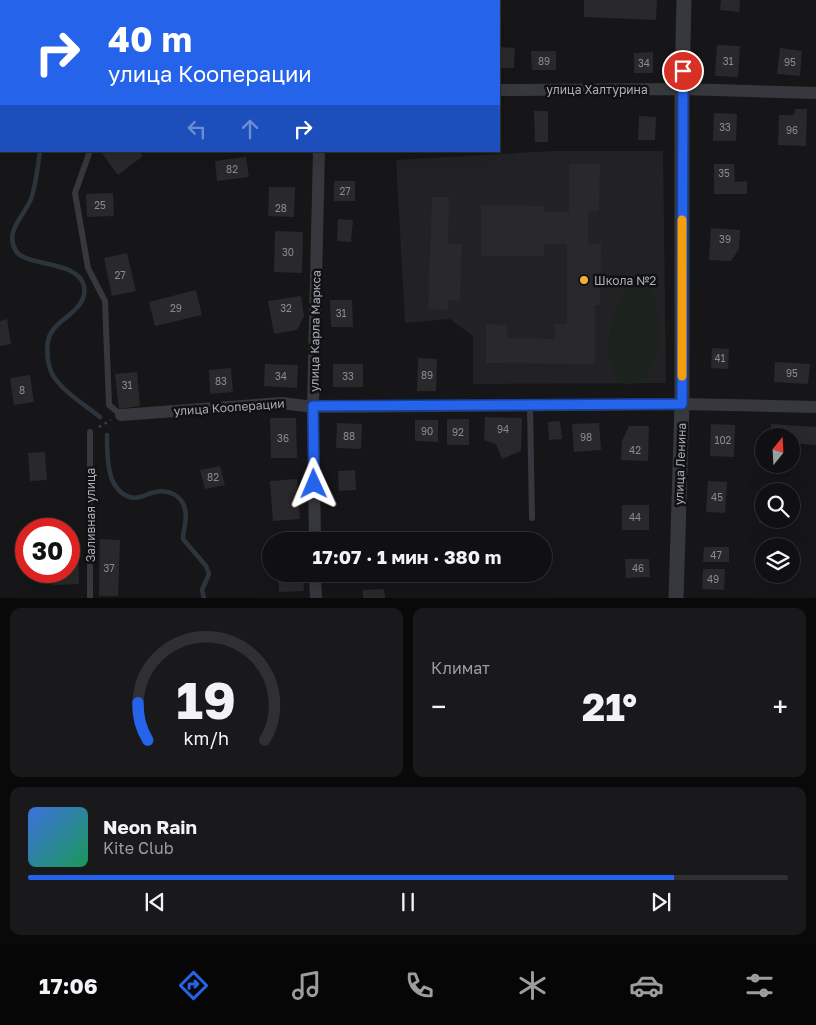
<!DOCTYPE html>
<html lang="ru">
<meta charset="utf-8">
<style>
:root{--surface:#101012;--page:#19191b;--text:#f1f3f6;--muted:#9c9d9f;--line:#303032;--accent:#2563eb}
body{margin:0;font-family:"Golos Text",sans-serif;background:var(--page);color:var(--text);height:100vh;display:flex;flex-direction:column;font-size:19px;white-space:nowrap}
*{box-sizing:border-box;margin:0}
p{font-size:16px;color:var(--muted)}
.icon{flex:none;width:28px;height:28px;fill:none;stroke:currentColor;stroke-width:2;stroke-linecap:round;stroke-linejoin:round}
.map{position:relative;height:598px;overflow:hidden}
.side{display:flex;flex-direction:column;gap:10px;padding:10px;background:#09090a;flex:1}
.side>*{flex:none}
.banner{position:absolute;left:0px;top:0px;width:500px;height:152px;box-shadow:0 5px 20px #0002,0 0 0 1px var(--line);background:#2563eb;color:#fff;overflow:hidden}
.needle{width:32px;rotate:18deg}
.fabs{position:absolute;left:755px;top:428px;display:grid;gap:10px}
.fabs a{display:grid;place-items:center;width:45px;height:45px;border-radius:50%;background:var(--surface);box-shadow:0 5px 20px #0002,0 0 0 1px var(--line);font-size:25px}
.speed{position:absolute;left:15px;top:518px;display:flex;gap:10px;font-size:25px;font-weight:700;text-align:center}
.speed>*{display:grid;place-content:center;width:65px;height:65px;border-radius:50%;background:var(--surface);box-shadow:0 5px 20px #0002,0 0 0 1px var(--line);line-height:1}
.speed .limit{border:8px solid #d22;background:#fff;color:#111}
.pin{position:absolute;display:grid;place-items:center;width:42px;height:42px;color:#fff;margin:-21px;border:2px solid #fff;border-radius:50%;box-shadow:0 1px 5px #0007}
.me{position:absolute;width:55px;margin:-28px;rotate:359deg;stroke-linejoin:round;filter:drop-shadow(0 0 4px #0008)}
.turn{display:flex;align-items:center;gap:18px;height:105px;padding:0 25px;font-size:22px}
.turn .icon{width:65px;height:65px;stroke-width:2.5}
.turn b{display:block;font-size:35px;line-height:42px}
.lanes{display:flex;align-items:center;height:48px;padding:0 25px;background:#0003;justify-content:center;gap:25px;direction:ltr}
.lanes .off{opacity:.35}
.big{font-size:38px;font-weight:700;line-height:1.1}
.side .card{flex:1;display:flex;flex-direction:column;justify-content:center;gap:8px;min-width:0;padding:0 18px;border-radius:10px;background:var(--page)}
.side .dial{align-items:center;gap:0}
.dial svg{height:130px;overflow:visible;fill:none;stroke:var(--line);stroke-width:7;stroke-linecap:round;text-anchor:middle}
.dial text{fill:var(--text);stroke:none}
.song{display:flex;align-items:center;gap:15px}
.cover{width:60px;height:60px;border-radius:8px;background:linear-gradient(135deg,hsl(220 70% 55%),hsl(150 70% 35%))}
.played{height:5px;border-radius:2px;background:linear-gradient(90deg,var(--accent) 85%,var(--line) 85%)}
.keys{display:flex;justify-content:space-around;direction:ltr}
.heat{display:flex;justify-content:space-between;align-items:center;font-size:28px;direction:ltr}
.side .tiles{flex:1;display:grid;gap:10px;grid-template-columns:1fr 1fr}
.card:last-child{grid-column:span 2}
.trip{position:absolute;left:262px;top:532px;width:290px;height:50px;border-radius:25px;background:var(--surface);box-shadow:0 5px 20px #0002,0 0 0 1px var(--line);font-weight:700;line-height:50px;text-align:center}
.dock{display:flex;height:80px;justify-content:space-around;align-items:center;background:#060607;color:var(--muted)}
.dock .icon{width:35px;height:35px}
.dock .active{color:var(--accent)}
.dock b{font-size:22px;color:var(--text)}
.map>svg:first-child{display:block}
.built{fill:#222225}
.green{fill:#1c231d}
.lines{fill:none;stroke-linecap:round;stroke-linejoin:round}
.stream{stroke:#2c353c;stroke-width:4.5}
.building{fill:#29292c}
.path{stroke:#3d3f44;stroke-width:2.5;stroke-dasharray:2.5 4;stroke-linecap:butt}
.service{stroke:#37383d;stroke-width:6}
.minor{stroke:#37383d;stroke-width:12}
.tertiary{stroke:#37383d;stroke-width:15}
.route-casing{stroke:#184099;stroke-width:12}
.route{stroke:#2563eb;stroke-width:9}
.slow{stroke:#f59e0b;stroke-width:9}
.poi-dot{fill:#f2b134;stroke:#111113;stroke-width:2}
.labels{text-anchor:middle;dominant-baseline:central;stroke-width:5;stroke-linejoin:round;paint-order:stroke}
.number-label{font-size:10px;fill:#888b94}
.street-label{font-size:12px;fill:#a8adb8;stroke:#111113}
.poi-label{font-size:12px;fill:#a8adb8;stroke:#111113;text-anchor:start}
</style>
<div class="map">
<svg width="816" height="598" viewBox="0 0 816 598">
<rect width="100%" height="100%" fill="#161618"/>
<path class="built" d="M 553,151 L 663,151 L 666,383 L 473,384 L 473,336 L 450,319 L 405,323 L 396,160 Z"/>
<path class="green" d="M 644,281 L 651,283 C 657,312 665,330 655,359 C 651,372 644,381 629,385 C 625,383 619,381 617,377 C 599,353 613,284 644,281 Z"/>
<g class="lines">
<path class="stream" d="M 40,151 C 38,166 36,182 32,196 C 27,214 3,230 16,251 C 26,267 78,260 84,286 C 88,308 62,317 53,330 C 46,339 47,349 48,360 C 49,366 50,372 54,377 C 65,393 85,405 100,417
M 107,435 C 107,447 107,461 110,473 C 113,487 125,501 140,497 C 145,496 149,493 155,492 C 168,489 182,495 185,509 C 188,518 183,530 183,539 L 206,566 L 209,574 L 202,590 L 204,598"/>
</g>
<path class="building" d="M 584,0 L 657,0 L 656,20 L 584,17 Z
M 721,0 L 740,0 L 739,12 L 720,10 Z
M 717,45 L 740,46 L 738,77 L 715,76 Z
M 499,47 L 515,48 L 514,68 L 499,68 Z
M 780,48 L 802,51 L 800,76 L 777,74 Z
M 531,51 L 556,51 L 556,70 L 532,70 Z
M 653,52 L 653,73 L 634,73 L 634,53 Z
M 795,109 L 807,109 L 806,146 L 778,145 L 779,115 L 794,115 Z
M 534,111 L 548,111 L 548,142 L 535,142 Z
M 714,113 L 737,114 L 736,141 L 713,141 Z
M 639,116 L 656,117 L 655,140 L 638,140 Z
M 100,151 L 139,151 L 143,156 L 118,175 Z
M 246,157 L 249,177 L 217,181 L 215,161 Z
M 569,164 L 600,164 L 599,211 L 588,211 L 588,244 L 601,244 L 600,305 L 595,305 L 595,364 L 486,363 L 486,324 L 507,325 L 507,338 L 555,339 L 555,324 L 567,324 L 567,244 L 544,244 L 544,256 L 481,256 L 481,205 L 544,206 L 544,212 L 569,212 Z
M 714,164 L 734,164 L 735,182 L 747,181 L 747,194 L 714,194 Z
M 334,181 L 355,181 L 355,201 L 334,201 Z
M 269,187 L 295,187 L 294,217 L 268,216 Z
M 113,193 L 114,216 L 87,217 L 86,194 Z
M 432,197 L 449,197 L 448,244 L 462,244 L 460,300 L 448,300 L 448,310 L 428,309 Z
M 338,219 L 353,220 L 351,242 L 337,241 Z
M 711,228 L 740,230 L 739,249 L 731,261 L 709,260 Z
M 275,231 L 303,232 L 302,273 L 274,272 Z
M 127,253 L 136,291 L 112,296 L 104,258 Z
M 196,290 L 202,315 L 155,326 L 149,302 Z
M 301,296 L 304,316 L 297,330 L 274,334 L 268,301 Z
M 330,300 L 352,300 L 353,327 L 331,327 Z
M 7,319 L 11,344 L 0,346 L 0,321 Z
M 712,348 L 729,349 L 728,369 L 711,368 Z
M 418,358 L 437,359 L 436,391 L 417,391 Z
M 775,362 L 810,364 L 808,384 L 774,382 Z
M 265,364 L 298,365 L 297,388 L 264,386 Z
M 333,364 L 363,364 L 363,387 L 333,387 Z
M 231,368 L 233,392 L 210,394 L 209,370 Z
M 137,372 L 140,406 L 119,409 L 115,374 Z
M 30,375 L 34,402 L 14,405 L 10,378 Z
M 485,417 L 522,418 L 521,451 L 502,459 L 496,444 L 484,440 Z
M 270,418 L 296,418 L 297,458 L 271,458 Z
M 447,419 L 469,419 L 469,445 L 447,445 Z
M 415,420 L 438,420 L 438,442 L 415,441 Z
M 560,421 L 562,439 L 549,440 L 548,422 Z
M 337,423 L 362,424 L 361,449 L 336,448 Z
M 599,423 L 601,450 L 574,452 L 572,424 Z
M 711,424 L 735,425 L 734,457 L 710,456 Z
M 771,424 L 816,427 L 816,445 L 791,443 L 791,436 L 771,436 Z
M 629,426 L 649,426 L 648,461 L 621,460 L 622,441 Z
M 45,452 L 47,480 L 30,481 L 28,453 Z
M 220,466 L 225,485 L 205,489 L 200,470 Z
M 355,470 L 356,490 L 339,491 L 338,471 Z
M 297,479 L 300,519 L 273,521 L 270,481 Z
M 708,481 L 727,482 L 725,513 L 706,512 Z
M 759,500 L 764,500 L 764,519 L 784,519 L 784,524 L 759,523 Z
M 622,505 L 649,505 L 649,530 L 622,530 Z
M 336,534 L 358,536 L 357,541 L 336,541 Z
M 100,539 L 120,540 L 118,596 L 99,596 Z
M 69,541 L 78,541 L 79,584 L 53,585 L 52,571 L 69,571 Z
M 704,547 L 729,547 L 729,562 L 703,562 Z
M 625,559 L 649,559 L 650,577 L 626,578 Z
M 703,569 L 725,569 L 724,590 L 702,589 Z
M 278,574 L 303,574 L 304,591 L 279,592 Z
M 384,589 L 385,598 L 363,598 L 363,590 Z"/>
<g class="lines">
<path class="path" d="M 99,427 L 111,420"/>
<path class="service" d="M 90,151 L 75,193 L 88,268 L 105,301 L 109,405 L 121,415
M 530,405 L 532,518
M 90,598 L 90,432"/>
<path class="minor" d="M 105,1 L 105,0
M 322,1 L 322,0
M 499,90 L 682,89 L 816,93
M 0,92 L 1,93
M 121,415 L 282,403 L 313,407 L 682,404 L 816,407
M 315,541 L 313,407 L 319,151
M 315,574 L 316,598"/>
<path class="tertiary" d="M 676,598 L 682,404 L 682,89 L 684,0"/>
</g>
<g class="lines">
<defs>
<path id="route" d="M 314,484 L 313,406 L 682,404 L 683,71"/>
</defs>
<use href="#route" class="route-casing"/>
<use href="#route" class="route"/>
<path class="slow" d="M 682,376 L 682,220"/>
</g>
<circle class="poi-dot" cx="584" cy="280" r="5"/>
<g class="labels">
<g class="number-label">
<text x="544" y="61">89</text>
<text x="728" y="61">31</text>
<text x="790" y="62">95</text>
<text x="644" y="63">34</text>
<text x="725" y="127">33</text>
<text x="792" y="130">96</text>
<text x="232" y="169">82</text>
<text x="724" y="173">35</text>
<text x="345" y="191">27</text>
<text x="100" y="205">25</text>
<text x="281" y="208">28</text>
<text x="725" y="239">39</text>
<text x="288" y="252">30</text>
<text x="120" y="275">27</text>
<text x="176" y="308">29</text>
<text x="286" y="308">32</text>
<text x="341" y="313">31</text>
<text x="720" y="358">41</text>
<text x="792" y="373">95</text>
<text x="427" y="375">89</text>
<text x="281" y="376">34</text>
<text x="348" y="376">33</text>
<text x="221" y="381">83</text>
<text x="127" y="385">31</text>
<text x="22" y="390">8</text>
<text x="503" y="429">94</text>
<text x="427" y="431">90</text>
<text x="458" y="432">92</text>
<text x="349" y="436">88</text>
<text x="586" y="437">98</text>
<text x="283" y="438">36</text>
<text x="723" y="440">102</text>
<text x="635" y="450">42</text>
<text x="213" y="477">82</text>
<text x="717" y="497">45</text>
<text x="635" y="517">44</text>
<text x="716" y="555">47</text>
<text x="109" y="568">37</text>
<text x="638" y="568">46</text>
<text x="713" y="579">49</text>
</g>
<g class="street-label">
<text x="597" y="89">улица Халтурина</text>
<text transform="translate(315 331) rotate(-89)">улица Карла Маркса</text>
<text transform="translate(229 407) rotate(-4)">улица Кооперации</text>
<text transform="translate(680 464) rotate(-88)">улица Ленина</text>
<text transform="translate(90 515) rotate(-90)">Заливная улица</text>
</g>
<g class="poi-label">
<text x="594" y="280">Школа №2</text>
</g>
</g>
</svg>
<div class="fabs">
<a><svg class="needle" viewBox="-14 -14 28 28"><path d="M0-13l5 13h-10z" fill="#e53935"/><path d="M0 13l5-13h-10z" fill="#9c9d9f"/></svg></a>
<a><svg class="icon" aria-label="search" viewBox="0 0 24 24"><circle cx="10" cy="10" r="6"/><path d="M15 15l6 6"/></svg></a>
<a><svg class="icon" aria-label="layers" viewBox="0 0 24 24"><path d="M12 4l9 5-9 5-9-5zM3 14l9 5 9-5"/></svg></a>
</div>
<div class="speed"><div class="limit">30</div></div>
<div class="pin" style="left:683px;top:71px;background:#d93025"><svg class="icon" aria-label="arrive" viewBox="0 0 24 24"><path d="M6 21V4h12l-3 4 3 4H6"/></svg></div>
<svg class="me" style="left:314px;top:484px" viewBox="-20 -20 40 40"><path d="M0-17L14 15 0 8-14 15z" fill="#2563eb" stroke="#fff" stroke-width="4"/></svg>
<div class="trip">17:07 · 1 мин · 380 m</div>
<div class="banner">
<div class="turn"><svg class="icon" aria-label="right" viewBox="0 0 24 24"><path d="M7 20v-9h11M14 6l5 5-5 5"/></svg><div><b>40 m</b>улица Кооперации</div></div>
<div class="lanes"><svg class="icon off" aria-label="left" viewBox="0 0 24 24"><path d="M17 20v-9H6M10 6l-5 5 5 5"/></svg><svg class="icon off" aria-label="ahead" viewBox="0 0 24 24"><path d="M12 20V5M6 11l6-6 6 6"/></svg><svg class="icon" aria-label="right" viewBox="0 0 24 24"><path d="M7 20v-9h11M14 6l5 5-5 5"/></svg></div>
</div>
</div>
<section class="side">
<div class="tiles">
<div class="card dial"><svg viewBox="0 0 100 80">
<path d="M14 69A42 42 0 1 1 86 69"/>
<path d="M14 69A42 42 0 0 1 8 46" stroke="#2563eb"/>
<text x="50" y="56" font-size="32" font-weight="700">19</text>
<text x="50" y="72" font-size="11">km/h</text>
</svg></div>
<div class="card"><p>Климат</p>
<div class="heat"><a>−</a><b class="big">21°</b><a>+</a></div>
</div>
<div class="card">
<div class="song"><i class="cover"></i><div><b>Neon Rain</b><p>Kite Club</p></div></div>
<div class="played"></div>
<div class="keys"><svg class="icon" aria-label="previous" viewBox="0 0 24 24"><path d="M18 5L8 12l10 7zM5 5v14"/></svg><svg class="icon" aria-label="pause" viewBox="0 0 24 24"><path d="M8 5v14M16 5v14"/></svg><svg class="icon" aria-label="next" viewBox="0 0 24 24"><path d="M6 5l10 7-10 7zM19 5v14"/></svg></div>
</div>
</div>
</section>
<nav class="dock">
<b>17:06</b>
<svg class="icon active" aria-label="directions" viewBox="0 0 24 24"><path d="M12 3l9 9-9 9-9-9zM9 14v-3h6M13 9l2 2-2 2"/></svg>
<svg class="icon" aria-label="music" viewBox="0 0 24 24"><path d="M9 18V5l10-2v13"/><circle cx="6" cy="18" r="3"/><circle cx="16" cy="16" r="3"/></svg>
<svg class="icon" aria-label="phone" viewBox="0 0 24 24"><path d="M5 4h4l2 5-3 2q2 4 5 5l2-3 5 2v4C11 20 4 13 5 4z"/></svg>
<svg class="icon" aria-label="climate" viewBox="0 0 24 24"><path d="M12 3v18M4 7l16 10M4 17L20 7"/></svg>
<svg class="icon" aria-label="car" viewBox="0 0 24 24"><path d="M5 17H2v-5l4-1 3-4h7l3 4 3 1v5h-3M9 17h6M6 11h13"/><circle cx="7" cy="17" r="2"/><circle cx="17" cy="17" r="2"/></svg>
<svg class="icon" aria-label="filters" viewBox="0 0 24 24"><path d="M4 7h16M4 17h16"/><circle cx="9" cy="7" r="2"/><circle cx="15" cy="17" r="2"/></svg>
</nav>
